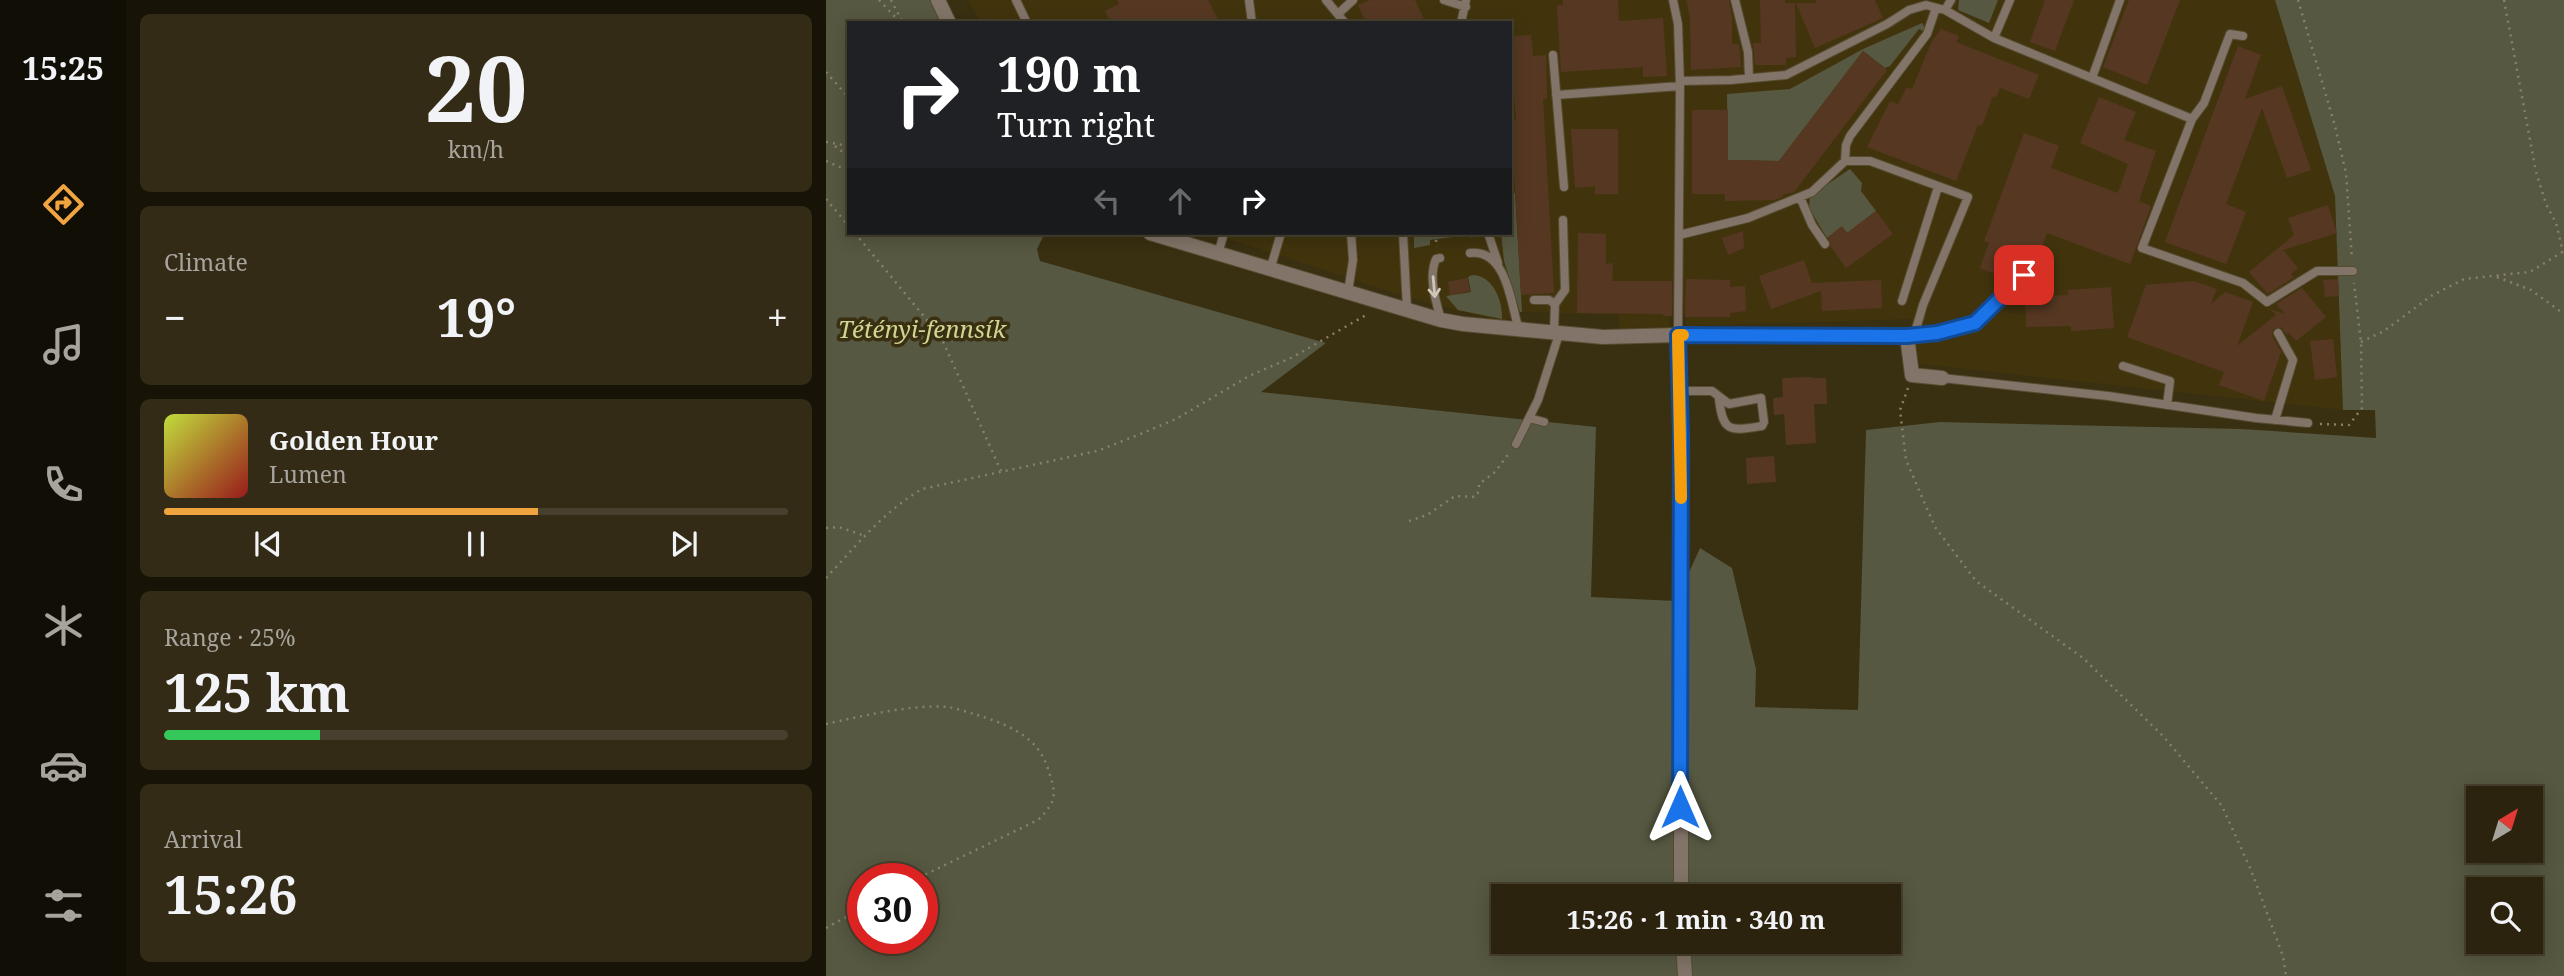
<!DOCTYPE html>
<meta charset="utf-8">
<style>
:root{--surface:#2b230d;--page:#332b16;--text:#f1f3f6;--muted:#a6a49d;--line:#47402e;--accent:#f1a540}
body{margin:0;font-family:"Noto Serif",serif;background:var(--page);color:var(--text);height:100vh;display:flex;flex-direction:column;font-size:26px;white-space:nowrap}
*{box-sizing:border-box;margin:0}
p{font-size:23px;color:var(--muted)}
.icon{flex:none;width:38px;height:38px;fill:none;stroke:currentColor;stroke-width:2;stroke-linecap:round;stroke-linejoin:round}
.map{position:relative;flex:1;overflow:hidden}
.panel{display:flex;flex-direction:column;gap:14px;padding:14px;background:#181307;width:700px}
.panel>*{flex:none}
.banner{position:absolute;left:21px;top:21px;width:665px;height:214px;border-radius:0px;box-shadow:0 4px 18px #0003,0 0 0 2px var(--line);background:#202124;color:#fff;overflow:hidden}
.needle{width:46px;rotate:38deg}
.fabs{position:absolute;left:1640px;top:786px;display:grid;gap:14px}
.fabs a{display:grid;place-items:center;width:77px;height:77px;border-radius:0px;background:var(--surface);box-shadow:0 4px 18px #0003,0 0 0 2px var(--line);font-size:35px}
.speed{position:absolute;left:21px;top:863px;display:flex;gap:14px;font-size:35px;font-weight:700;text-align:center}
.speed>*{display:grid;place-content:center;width:91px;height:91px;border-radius:50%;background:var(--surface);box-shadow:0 4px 18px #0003,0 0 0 2px var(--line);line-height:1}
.speed .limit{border:10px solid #d22;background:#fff;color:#111}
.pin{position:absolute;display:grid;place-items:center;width:60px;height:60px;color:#fff;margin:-30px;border-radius:14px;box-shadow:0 4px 10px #0006}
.me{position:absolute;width:77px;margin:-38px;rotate:0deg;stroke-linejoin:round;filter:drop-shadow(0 0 5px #0008)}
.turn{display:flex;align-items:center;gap:24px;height:147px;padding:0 35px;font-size:32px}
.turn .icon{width:91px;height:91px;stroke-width:2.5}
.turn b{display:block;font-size:49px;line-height:60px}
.lanes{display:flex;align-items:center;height:66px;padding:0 35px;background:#0003;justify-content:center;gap:35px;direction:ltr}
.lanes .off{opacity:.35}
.big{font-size:52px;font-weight:700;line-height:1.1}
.panel .tile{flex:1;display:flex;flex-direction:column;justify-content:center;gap:10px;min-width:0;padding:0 24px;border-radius:10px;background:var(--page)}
.panel .dial{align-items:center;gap:0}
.dial b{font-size:91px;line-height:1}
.song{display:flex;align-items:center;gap:21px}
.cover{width:84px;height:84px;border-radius:10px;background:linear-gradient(135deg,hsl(70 70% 55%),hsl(0 70% 35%))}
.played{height:7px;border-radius:4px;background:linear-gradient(90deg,var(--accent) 60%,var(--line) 60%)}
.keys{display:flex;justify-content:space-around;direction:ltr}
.heat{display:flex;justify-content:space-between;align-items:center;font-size:38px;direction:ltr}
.charge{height:10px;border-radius:5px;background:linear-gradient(90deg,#34c759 25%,var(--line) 0)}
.trip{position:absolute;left:665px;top:884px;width:410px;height:70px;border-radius:0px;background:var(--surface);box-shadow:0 4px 18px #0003,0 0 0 2px var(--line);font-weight:700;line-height:70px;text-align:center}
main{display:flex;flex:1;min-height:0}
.tabs{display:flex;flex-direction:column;width:126px;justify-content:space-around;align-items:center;background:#110e05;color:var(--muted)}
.tabs .icon{width:49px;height:49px}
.tabs .selected{color:var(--accent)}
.tabs b{font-size:32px;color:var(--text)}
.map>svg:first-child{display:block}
.built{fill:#41340d}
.green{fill:#565841;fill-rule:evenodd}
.building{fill:#563822}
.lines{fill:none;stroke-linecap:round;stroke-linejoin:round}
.lane-casing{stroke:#554c30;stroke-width:10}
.street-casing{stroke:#554c30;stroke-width:16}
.path{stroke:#898068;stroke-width:2.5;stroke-dasharray:2 5;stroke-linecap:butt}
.lane{stroke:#827468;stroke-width:8}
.street{stroke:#827468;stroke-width:14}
.oneway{stroke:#cfc6b7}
.route-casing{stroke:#114b97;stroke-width:18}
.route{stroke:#1a73e8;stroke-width:12}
.slow{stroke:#f59e0b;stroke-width:12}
.labels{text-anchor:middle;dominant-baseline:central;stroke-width:7;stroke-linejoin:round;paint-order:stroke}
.park-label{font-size:24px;font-style:italic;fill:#d1d594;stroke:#392f11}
</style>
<main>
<nav class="tabs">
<b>15:25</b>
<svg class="icon selected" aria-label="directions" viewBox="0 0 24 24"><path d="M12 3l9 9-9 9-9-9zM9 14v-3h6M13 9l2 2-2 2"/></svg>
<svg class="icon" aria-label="music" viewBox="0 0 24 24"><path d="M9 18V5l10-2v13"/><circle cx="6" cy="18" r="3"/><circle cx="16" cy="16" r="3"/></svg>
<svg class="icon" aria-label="phone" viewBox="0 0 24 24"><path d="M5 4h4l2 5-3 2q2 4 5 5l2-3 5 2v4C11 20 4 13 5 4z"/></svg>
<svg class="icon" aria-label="climate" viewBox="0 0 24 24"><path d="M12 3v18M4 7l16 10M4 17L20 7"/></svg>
<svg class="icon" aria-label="car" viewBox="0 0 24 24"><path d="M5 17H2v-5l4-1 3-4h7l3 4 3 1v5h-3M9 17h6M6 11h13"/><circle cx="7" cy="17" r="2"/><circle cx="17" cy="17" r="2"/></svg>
<svg class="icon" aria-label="filters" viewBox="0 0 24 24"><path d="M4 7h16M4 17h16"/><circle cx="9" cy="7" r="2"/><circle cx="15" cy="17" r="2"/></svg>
</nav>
<section class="panel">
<div class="tile dial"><b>20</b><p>km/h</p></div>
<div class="tile"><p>Climate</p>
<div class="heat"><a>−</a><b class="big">19°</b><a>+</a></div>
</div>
<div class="tile">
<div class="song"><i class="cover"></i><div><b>Golden Hour</b><p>Lumen</p></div></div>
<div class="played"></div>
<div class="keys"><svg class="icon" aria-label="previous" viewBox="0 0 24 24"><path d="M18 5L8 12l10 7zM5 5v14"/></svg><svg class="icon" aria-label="pause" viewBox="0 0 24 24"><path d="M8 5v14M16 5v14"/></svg><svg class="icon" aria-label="next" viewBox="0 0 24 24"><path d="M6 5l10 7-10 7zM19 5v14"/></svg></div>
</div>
<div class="tile"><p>Range · 25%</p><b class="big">125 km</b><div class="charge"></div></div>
<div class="tile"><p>Arrival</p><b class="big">15:26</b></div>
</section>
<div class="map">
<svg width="1738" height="976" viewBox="0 0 1738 976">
<rect width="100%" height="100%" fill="#392f11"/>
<path class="built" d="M 142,0 L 1449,0 L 1509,196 L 1517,410 L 1094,364 L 1085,319 L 860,326 L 860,314 L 843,315 L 843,327 L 793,328 L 793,315 L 694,312 L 677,321 L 633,311 L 568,293 L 385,233 L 684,233 L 684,23 L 155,23 Z"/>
<path class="green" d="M 0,0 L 104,0 L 116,23 L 23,23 L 23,233 L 219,233 L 211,249 L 214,261 L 500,343 L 435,392 L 770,427 L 765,597 L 850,601 L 874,548 L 906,568 L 930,669 L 929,707 L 1032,710 L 1040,430 L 1114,422 L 1416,429 L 1550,438 L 1549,410 L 1517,410 L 1509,196 L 1449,0 L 1738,0 L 1738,976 L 0,976 ZM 1652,798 L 1704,798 L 1704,850 L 1652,850 ZM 37,878 L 96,878 L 96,938 L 37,938 ZM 1652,889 L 1704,889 L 1704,942 L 1652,942 ZM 677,896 L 1062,896 L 1062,942 L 677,942 Z
M 1133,0 L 1172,0 L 1163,23 L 1132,10 Z
M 1096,23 L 1099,28 L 1097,31 L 1093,29 L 1064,66 L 1059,68 L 1037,51 L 953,161 L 902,160 L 901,94 L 964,89 L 1037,49 Z
M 1024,169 L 1036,183 L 1035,191 L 1050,211 L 1021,233 L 1016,227 L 1001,238 L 983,208 L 984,196 Z
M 684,193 L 689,193 L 696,312 L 694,312 L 678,261 L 675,233 L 684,233 Z
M 588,233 L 650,233 L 646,238 L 642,235 L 604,240 L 604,245 L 588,248 Z
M 646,275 C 667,275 677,301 676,319 L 632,310 L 620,296 L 645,292 L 642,277 Z"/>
<path class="building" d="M 291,0 L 382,0 L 392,19 L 384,23 L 285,23 L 279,11 L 293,4 Z
M 544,0 L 589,0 L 600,23 L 540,23 L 532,5 Z
M 737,0 L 792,0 L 793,21 L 837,18 L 841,76 L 817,77 L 817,67 L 735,72 L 731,5 L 737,5 Z
M 860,0 L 903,0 L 906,17 L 906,44 L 913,44 L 915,67 L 865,70 L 864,16 Z
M 934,0 L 959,0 L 959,3 L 969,3 L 970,57 L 960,58 L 960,65 L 929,65 L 927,43 L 935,43 Z
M 990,0 L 1049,0 L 1057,18 L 989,48 L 970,3 L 990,3 Z
M 1219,0 L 1248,0 L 1229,51 L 1204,42 Z
M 1303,0 L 1354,0 L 1321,85 L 1277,67 Z
M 1115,29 L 1133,36 L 1130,42 L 1213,75 L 1203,99 L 1174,88 L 1170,98 L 1167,96 L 1156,126 L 1152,125 L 1130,181 L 1041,147 L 1064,101 L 1072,104 L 1081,87 L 1086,89 L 1106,41 Z
M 705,35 L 707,56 L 720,55 L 721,99 L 717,99 L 728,293 L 695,295 L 685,120 L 690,120 L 684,36 Z
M 1412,46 L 1435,55 L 1419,99 L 1456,86 L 1485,170 L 1461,178 L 1436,108 L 1400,204 L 1420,212 L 1400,264 L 1339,242 Z
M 1037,51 L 1061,70 L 968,192 L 958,194 L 956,197 L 948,200 L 899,201 L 899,194 L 866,194 L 866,110 L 902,110 L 902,160 L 953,161 Z
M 1273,97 L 1310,112 L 1298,140 L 1330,151 L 1313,201 L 1325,206 L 1304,264 L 1221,233 L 1214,253 L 1207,257 L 1192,252 L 1182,279 L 1154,268 L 1163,243 L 1158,241 L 1198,133 L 1233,146 L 1225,168 L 1292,193 L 1302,164 L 1254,143 Z
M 745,129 L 792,129 L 792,194 L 769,194 L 769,186 L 749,188 Z
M 1502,205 L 1511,233 L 1457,250 L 1472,268 L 1465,274 L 1468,277 L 1442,294 L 1423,272 L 1468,235 L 1462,218 Z
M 1050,211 L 1067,234 L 1020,268 L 1005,247 L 1002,237 L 1016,226 L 1021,233 Z
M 917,231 L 918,248 L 902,255 L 896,238 Z
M 752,233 L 780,234 L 780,264 L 787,263 L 786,281 L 846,281 L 846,316 L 837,316 L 837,314 L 751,313 Z
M 978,260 L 986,283 L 1055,280 L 1056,308 L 996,311 L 995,291 L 945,309 L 933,276 Z
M 641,278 L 644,291 L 624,295 L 622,282 Z
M 860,279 L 904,280 L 904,287 L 919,286 L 920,311 L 904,313 L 904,317 L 859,317 Z
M 1512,279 L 1513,296 L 1499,297 L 1497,280 Z
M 1368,281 L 1391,289 L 1385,304 L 1399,292 L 1427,302 L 1411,346 L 1450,315 L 1444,309 L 1459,314 L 1450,304 L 1476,288 L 1500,317 L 1470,341 L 1462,332 L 1461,335 L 1455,327 L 1447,329 L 1446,336 L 1455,352 L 1438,401 L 1393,385 L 1398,372 L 1301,337 L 1320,285 Z
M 1285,287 L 1288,328 L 1245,331 L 1245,326 L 1200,327 L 1199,297 L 1242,295 L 1242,290 Z
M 1507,339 L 1511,377 L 1489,380 L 1484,341 Z
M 986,377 L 986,378 L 1000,378 L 1001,404 L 988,404 L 990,443 L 960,445 L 958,414 L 948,415 L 947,398 L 957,397 L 956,378 Z
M 948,456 L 950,482 L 921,484 L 920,458 Z"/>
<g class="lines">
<defs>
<path id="lane" d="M 190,0 L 201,23
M 423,0 L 426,23
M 500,0 L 519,23
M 618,0 L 640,7
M 847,0 L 852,24 L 854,86 L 852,335 L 1081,336 L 1111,333 L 1149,323 L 1214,259
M 909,0 L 922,52 L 923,78
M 1119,10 L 1125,0
M 512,14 L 527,0
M 635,23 L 640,0
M 1168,38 L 1184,0
M 727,55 L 738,187
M 1266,78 L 1294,0
M 854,81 L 905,80 L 960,75 L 1061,24 L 1083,10 L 1100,5 L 1119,10 L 1168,38 L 1366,119 L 1316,248 L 1417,283 L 1441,302 L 1491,271 L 1527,271
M 730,95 L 854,86
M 1366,119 L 1378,103 L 1404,34 L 1417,36
M 1019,161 L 1020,145 L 1024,136 L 1101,34 L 1110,8
M 974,197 L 986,225 L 999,244
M 577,233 L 581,309
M 662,233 L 672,263
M 853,235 L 922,218 L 986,192 L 1019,161 L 1044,161 L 1142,197 L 1097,305 L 1088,336
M 644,253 C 680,249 685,302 692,327
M 392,254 L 398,233
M 614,258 L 610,259 C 602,277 610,302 615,320
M 444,270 L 455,233
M 522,292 L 527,260 L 525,233
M 708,300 L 723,300 L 729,304
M 1076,301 L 1112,187
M 728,331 L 729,304 L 739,290 L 737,220
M 1297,366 L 1344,381 L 1341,405
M 1116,378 L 1282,396 L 1430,418 L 1482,423
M 853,391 L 886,391 L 903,404 L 935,398 L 938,422 L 936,426 C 904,431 897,433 893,399
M 703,418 L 718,422
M 1449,420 L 1467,360 L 1452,333
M 690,444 L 712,400 L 734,331"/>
<path id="street" d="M 112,0 L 123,23
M 324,233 L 615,320 L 637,324 L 777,337 L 852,335 L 855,433 L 855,896
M 1081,336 L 1086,375 L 1116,378
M 857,942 L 859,976"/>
</defs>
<use href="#lane" class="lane-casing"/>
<use href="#street" class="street-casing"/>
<path class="path" d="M 53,0 L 75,23
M 65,0 L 77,23
M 1472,0 L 1509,126 L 1520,173 L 1526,259
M 1678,0 L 1710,172 L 1720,204 L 1730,223 L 1737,252
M 0,72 L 23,98
M 0,142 L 23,146
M 9,146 L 23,157
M 0,161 L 23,171
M 0,199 L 23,226
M 29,233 L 115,337 L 175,471
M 609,233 L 611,247
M 1671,277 L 1705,290 L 1738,314
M 1535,342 L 1558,331 L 1605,296 L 1638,279 L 1704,272 L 1738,251
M 1082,388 L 1074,410 L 1080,460 L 1109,527 L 1150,581 L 1257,658 L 1337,736 L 1396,806 L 1425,870 L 1457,956 L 1460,976
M 1494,424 L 1523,425 L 1536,408 L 1535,342 L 1528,283
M 583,521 L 601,515 L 629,496 L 649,497 L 653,491 L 653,484 L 669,472 L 684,452
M 0,528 L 13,527 L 39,536
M 0,578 C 30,546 58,511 96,489 L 271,451 L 312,435 L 350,419 L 423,376 L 467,357 L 540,315
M 0,724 C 36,716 86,704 122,707 C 130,708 140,712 148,714 C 178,723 212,735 222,769 C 230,794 232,800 212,820 L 92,878
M 0,928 L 37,908"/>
<use href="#lane" class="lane"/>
<use href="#street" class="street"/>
</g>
<defs><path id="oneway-shaft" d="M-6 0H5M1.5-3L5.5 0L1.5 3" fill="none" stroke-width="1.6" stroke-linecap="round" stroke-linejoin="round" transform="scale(1.75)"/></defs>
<use class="oneway" href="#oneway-shaft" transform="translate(608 287) rotate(85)"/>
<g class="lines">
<defs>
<path id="route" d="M 854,807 L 855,433 L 852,335 L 1081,336 L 1111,333 L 1149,323 L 1198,275"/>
</defs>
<use href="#route" class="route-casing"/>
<use href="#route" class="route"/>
<path class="slow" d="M 855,498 L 852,335 L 857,335"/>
</g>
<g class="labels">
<g class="park-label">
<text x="96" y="328">Tétényi-fennsík</text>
</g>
</g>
</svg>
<div class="fabs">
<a><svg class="needle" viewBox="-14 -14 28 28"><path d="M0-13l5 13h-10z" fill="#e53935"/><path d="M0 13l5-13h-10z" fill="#a6a49d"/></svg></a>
<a><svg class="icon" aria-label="search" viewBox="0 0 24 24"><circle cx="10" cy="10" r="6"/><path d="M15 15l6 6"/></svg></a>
</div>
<div class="speed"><div class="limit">30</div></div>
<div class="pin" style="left:1198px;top:275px;background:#d93025"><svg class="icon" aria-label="arrive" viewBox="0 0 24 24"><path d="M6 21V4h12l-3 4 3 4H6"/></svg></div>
<svg class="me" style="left:854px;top:807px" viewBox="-20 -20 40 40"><path d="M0-17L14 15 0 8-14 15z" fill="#1a73e8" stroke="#fff" stroke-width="4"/></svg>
<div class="trip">15:26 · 1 min · 340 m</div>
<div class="banner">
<div class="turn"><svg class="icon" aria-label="right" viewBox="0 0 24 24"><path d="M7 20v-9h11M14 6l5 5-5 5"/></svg><div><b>190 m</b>Turn right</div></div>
<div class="lanes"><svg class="icon off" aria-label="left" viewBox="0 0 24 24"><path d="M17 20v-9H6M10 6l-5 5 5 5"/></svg><svg class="icon off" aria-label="ahead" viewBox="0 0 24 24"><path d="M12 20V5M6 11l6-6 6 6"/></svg><svg class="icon" aria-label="right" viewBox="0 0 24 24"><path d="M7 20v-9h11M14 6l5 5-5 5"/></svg></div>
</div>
</div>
</main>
